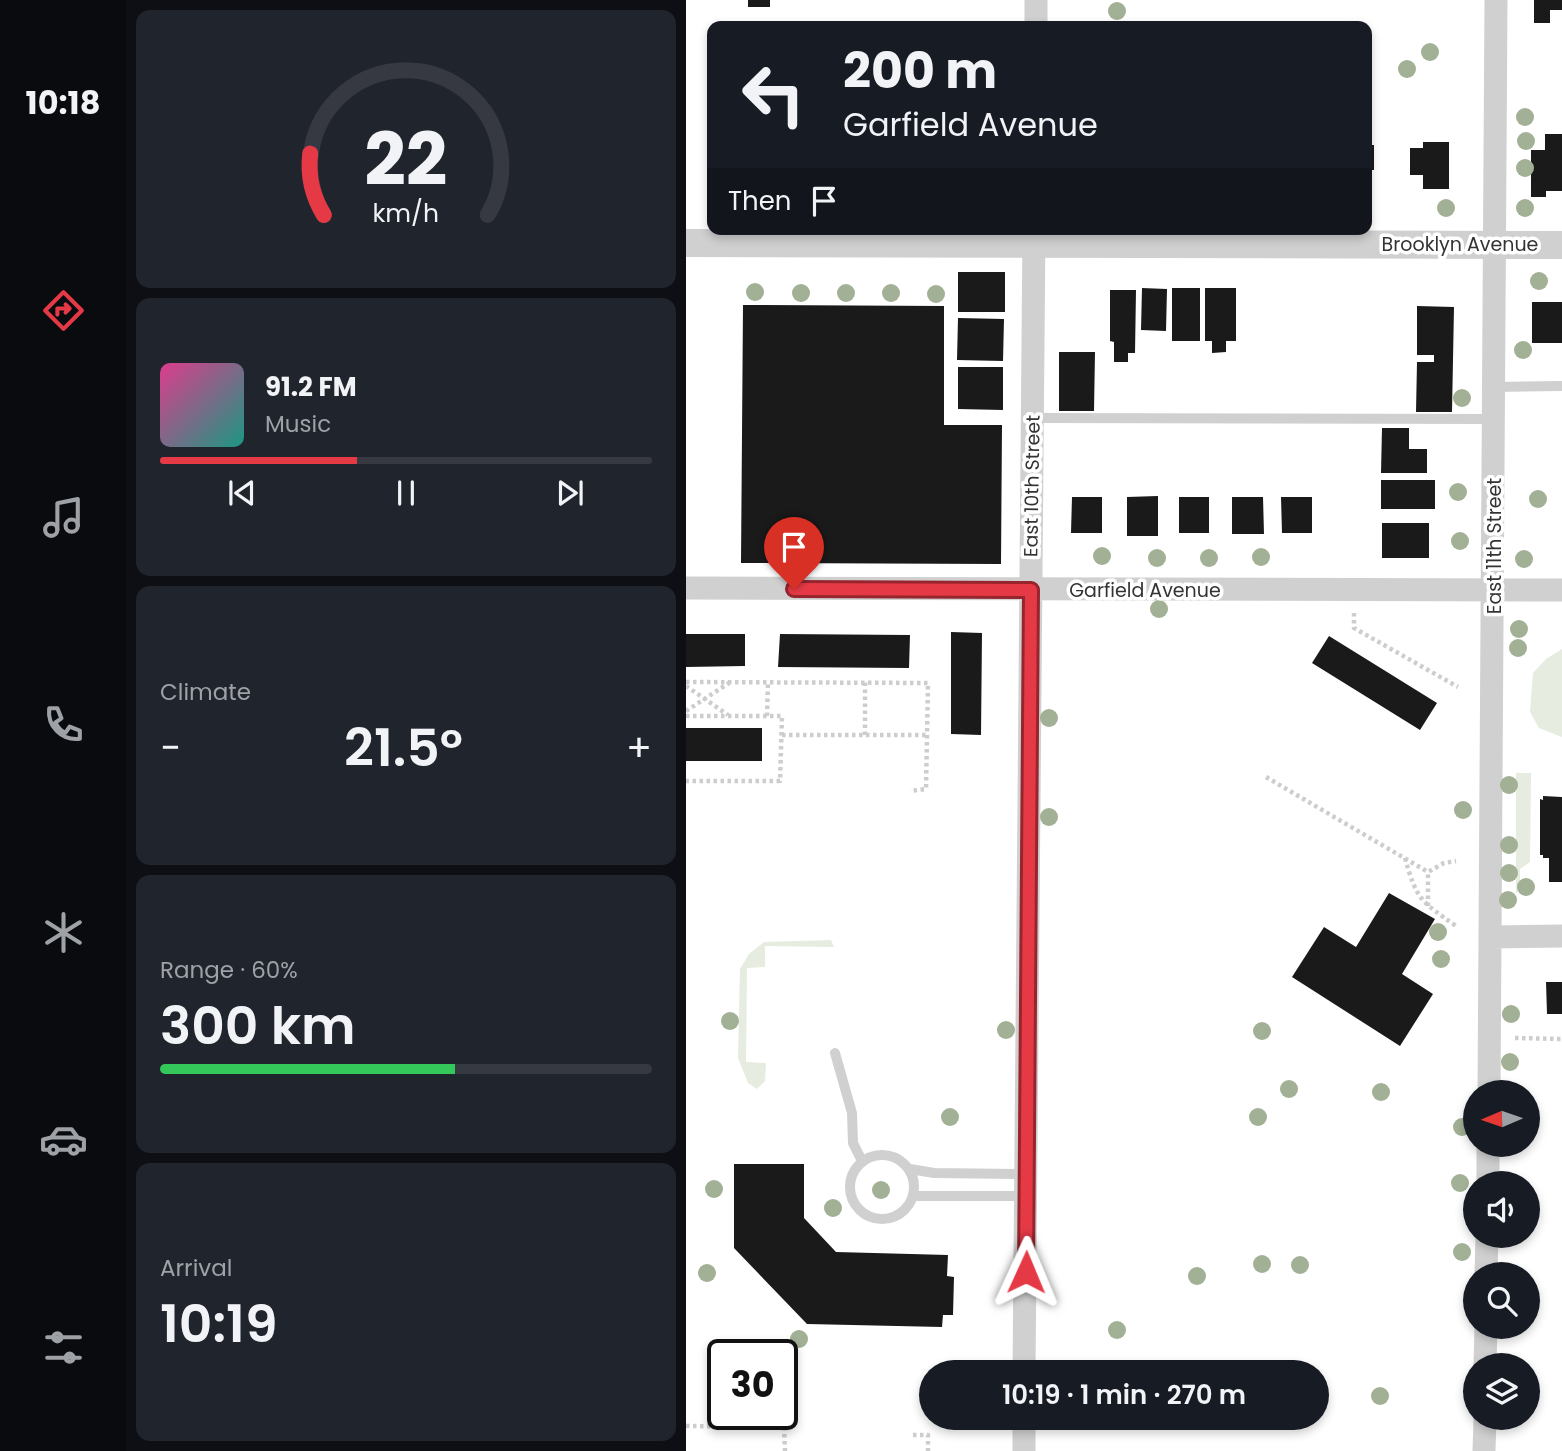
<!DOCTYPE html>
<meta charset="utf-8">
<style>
:root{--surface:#171b24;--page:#20242c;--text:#f1f3f6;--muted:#9ea1a6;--line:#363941;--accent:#e63946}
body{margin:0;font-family:Poppins,sans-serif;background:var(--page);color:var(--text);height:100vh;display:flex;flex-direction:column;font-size:26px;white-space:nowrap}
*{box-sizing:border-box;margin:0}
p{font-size:23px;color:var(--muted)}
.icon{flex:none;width:38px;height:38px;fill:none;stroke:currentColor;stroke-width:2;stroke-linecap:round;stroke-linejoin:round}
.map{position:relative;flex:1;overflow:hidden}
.sheet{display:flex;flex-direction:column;gap:10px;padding:10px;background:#0d0f14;width:560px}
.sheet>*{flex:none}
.banner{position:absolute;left:21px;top:21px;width:665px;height:214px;border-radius:14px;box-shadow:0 4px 10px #0003;background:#171b24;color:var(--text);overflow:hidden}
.needle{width:46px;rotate:268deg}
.buttons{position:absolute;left:777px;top:1080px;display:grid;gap:14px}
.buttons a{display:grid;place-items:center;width:77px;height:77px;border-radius:50%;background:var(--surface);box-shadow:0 4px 10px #0003;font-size:35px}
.speed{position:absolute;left:21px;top:1339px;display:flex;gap:14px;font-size:35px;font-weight:700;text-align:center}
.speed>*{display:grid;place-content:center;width:91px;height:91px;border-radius:50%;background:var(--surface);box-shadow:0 4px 10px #0003;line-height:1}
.speed .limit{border:4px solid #111;border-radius:10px;background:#fff;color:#111}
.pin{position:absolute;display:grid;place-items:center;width:60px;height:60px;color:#fff;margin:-72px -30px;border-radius:50% 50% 50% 0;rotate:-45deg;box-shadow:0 0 7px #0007}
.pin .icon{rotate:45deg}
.me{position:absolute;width:77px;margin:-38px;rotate:1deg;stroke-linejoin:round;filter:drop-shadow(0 0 5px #0008)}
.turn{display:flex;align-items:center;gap:24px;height:147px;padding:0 21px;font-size:32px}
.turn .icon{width:91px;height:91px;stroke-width:2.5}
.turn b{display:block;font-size:49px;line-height:60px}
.then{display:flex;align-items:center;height:66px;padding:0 21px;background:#0003;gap:14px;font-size:26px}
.big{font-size:52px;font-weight:600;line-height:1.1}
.sheet .card{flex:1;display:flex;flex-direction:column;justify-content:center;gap:10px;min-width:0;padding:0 24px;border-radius:14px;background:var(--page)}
.sheet .dial{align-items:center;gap:0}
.dial svg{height:182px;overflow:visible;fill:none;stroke:var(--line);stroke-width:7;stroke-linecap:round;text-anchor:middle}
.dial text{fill:var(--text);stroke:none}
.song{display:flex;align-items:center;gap:21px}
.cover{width:84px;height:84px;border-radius:10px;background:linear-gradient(135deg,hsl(330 70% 55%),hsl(170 70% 35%))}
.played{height:7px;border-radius:4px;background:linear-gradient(90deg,var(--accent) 40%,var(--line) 40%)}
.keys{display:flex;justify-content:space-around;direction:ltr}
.heat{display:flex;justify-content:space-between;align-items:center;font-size:38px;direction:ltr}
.charge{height:10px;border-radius:5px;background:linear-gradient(90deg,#34c759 60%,var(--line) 0)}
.trip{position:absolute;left:233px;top:1360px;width:410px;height:70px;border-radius:35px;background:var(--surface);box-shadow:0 4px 10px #0003;font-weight:600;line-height:70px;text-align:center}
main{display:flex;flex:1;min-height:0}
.tab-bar{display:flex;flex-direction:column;width:126px;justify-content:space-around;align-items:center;background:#090b0e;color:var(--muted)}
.tab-bar .icon{width:49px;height:49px}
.tab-bar .on{color:var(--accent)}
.tab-bar b{font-size:32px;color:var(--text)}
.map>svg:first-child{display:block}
.green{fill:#e6ecdf}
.building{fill:#1a1a1a}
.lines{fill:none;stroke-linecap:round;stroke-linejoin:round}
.path{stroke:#cdcdcd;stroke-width:4.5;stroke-dasharray:3.5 3.5;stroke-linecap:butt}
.service{stroke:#d0d0d0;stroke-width:10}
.minor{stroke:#d0d0d0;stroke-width:23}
.tertiary{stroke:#d0d0d0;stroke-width:28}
.tree{fill:#a2b095}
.route-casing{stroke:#96252e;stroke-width:18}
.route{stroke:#e63946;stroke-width:12}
.labels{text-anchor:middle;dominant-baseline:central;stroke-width:7;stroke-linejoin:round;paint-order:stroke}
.street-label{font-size:19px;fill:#333;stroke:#fff}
</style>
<main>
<nav class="tab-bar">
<b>10:18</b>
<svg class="icon on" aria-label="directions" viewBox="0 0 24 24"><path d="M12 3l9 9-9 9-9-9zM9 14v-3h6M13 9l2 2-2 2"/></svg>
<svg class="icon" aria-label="music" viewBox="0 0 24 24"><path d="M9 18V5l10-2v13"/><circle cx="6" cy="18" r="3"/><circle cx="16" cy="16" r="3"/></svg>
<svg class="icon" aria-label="phone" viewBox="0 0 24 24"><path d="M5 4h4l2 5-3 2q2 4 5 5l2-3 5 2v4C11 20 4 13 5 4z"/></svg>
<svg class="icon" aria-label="climate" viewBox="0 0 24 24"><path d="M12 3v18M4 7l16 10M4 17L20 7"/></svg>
<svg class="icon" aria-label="car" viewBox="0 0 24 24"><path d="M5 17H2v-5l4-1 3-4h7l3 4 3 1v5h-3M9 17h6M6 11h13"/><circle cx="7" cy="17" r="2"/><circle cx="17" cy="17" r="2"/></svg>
<svg class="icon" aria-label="filters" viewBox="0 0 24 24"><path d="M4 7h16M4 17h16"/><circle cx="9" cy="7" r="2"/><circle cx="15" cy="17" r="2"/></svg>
</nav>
<section class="sheet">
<div class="card dial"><svg viewBox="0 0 100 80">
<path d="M14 69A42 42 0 1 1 86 69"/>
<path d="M14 69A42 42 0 0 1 8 42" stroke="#e63946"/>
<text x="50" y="56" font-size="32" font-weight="700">22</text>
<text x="50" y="72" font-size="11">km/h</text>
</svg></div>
<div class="card">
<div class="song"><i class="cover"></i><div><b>91.2 FM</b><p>Music</p></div></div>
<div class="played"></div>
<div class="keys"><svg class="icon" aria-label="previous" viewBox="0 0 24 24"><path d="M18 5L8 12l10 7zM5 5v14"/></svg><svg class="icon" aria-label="pause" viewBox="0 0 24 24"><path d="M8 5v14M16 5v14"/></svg><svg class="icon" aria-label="next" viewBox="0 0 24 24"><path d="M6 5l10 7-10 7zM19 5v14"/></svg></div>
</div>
<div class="card"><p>Climate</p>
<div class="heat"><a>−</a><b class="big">21.5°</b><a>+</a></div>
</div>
<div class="card"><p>Range · 60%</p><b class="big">300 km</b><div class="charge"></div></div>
<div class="card"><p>Arrival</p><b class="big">10:19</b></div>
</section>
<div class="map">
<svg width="876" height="1451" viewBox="0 0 876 1451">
<rect width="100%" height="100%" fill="#fff"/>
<path class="green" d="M 876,649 L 876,737 L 853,728 L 844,712 L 847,673 L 860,659 Z
M 830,773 L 845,773 L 845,778 L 844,862 L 834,869 L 834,892 L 830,893 Z
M 145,940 L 148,947 L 79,946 L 79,967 L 61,968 L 60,1062 L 80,1063 L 79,1081 L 71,1089 L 62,1083 L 52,1058 L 54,969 L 63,954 L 78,942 Z"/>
<path class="building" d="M 62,0 L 84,0 L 84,7 L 62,7 Z
M 848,0 L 876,0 L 876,10 L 864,10 L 864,23 L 848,23 Z
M 859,134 L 876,134 L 876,191 L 860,191 L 860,197 L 845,197 L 845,150 L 859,150 Z
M 737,142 L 763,142 L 763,189 L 737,189 L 737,175 L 724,175 L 724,148 L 737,148 Z
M 681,145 L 688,145 L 688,170 L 681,170 Z
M 272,272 L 319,272 L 319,312 L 272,312 Z
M 456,288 L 481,289 L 480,331 L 455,330 Z
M 486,288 L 514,288 L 514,341 L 486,341 Z
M 519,288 L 550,288 L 550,341 L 540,341 L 540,352 L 526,353 L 526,341 L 519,341 Z
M 424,290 L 450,290 L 449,353 L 442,353 L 442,362 L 428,362 L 428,342 L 424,341 Z
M 846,302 L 876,302 L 876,343 L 846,343 Z
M 57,305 L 258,306 L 258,425 L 316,425 L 315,564 L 55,563 Z
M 731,306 L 768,307 L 766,412 L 730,412 L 731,362 L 748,362 L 748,355 L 731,355 Z
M 272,318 L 318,319 L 317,361 L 271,360 Z
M 373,352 L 409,352 L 408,411 L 373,411 Z
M 272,367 L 317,367 L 317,410 L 272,409 Z
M 696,428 L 723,428 L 723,449 L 741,449 L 741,473 L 695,473 Z
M 695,480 L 749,480 L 749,509 L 695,509 Z
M 472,496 L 472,536 L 441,536 L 441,497 Z
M 386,497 L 416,497 L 416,533 L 385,533 Z
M 493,497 L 523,497 L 523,533 L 493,533 Z
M 546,497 L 577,497 L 578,534 L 546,534 Z
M 595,497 L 626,497 L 626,533 L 596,533 Z
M 696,523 L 743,523 L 743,558 L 696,558 Z
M 265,632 L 296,633 L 295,735 L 265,734 Z
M 0,634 L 59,634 L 59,666 L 0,667 Z
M 94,634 L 224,635 L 223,668 L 92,667 Z
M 643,636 L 751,703 L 734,730 L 626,663 Z
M 0,728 L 76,728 L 76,761 L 0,761 Z
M 857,796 L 876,797 L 876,882 L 863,882 L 863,858 L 857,858 L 857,855 L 854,855 L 854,799 L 857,800 Z
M 703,893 L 749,919 L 716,974 L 747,994 L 714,1046 L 606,977 L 638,927 L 670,947 Z
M 860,982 L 876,982 L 876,1014 L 861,1014 Z
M 48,1164 L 118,1164 L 118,1218 L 150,1252 L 262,1255 L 261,1276 L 268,1277 L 267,1315 L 257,1315 L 256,1327 L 121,1324 L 48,1248 Z"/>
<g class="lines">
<path class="path" d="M 668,613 L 668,628 L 772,687
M 0,682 L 242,683 L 240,789 L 224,791
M 0,686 L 42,715
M 0,711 L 43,683
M 0,716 L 96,716 L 94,781 L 0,781
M 81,716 L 82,682
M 96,735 L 241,735
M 179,735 L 179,682
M 580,777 L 742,872 L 758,863 L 770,861
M 719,858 C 731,901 735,901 770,926
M 742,906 L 742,872
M 829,1038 L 876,1039
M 0,1426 L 98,1427 L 99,1451
M 227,1435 L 242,1435 L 242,1451"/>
<path class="service" d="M 808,387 L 876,386
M 346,418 L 808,419
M 149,1053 L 166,1113 L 167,1143 L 176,1161
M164 1187a32 32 0 1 1 64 0a32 32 0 1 1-64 0Z
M 224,1169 L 248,1173 L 340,1174
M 228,1196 L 340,1196"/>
<path class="minor" d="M 350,26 L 350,0
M 0,588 L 876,590
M 805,937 L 876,936
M 803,1092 L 810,0
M 802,1183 L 802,1144
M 800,1274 L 801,1236
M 799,1365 L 800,1326
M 338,1372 L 348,229
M 338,1451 L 338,1418
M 798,1451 L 799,1418"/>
<path class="tertiary" d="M 0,243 L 876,245"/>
</g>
<g class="tree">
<circle cx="431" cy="11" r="9"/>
<circle cx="744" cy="52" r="9"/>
<circle cx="721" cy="69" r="9"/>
<circle cx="839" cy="117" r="9"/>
<circle cx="840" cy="141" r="9"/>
<circle cx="839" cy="168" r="9"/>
<circle cx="760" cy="208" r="9"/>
<circle cx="839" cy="208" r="9"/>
<circle cx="853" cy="281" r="9"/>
<circle cx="69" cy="292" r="9"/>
<circle cx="115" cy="293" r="9"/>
<circle cx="160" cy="293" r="9"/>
<circle cx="205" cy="293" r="9"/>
<circle cx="250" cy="294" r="9"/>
<circle cx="837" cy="350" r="9"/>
<circle cx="776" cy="398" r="9"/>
<circle cx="772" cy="492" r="9"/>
<circle cx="852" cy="499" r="9"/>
<circle cx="774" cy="541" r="9"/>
<circle cx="416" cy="556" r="9"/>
<circle cx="575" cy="557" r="9"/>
<circle cx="471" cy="558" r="9"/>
<circle cx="523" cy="558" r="9"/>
<circle cx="838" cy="559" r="9"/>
<circle cx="473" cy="609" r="9"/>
<circle cx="833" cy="629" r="9"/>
<circle cx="832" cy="648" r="9"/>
<circle cx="363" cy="718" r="9"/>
<circle cx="823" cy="785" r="9"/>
<circle cx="777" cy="810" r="9"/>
<circle cx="363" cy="817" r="9"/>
<circle cx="823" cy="845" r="9"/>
<circle cx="823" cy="873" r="9"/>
<circle cx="840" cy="887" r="9"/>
<circle cx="822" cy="900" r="9"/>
<circle cx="752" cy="932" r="9"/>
<circle cx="755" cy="959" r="9"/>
<circle cx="825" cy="1014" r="9"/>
<circle cx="44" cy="1021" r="9"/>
<circle cx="320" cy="1030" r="9"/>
<circle cx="576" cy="1031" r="9"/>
<circle cx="824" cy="1062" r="9"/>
<circle cx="603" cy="1089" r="9"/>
<circle cx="695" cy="1092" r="9"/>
<circle cx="264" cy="1117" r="9"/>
<circle cx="572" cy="1117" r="9"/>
<circle cx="776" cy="1127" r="9"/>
<circle cx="774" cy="1183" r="9"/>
<circle cx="28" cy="1189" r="9"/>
<circle cx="195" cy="1190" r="9"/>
<circle cx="147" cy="1208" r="9"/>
<circle cx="776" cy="1252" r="9"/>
<circle cx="576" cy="1264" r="9"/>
<circle cx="614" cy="1265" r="9"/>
<circle cx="21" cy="1273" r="9"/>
<circle cx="511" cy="1276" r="9"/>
<circle cx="431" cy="1330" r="9"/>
<circle cx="113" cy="1339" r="9"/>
<circle cx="694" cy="1396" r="9"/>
</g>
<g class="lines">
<defs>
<path id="route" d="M 108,589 L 345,590 L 340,1272"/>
</defs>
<use href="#route" class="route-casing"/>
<use href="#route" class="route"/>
</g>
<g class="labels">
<g class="street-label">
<text x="774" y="244">Brooklyn Avenue</text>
<text transform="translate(346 486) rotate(-89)">East 10th Street</text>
<text transform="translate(808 546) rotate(-90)">East 11th Street</text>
<text x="459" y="590">Garfield Avenue</text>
</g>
</g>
</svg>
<div class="buttons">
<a><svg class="needle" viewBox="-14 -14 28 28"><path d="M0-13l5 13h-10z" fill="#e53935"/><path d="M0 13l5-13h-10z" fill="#9ea1a6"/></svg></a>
<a><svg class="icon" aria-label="sound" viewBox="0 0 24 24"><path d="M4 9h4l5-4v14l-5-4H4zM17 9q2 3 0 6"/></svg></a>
<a><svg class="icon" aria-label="search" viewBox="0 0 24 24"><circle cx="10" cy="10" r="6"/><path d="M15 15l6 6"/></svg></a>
<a><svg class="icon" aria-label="layers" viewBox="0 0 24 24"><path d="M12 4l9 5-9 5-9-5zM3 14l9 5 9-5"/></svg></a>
</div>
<div class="speed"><div class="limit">30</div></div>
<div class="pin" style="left:108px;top:589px;background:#d93025"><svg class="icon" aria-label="arrive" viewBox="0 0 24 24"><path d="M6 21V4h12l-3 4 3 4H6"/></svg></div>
<svg class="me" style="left:340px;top:1272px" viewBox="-20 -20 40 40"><path d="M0-17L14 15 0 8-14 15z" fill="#e63946" stroke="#fff" stroke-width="4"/></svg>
<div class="trip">10:19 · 1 min · 270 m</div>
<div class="banner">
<div class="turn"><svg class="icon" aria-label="left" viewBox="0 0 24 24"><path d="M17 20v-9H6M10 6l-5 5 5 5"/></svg><div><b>200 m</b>Garfield Avenue</div></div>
<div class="then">Then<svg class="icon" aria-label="arrive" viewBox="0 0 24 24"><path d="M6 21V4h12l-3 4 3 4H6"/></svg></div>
</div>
</div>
</main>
